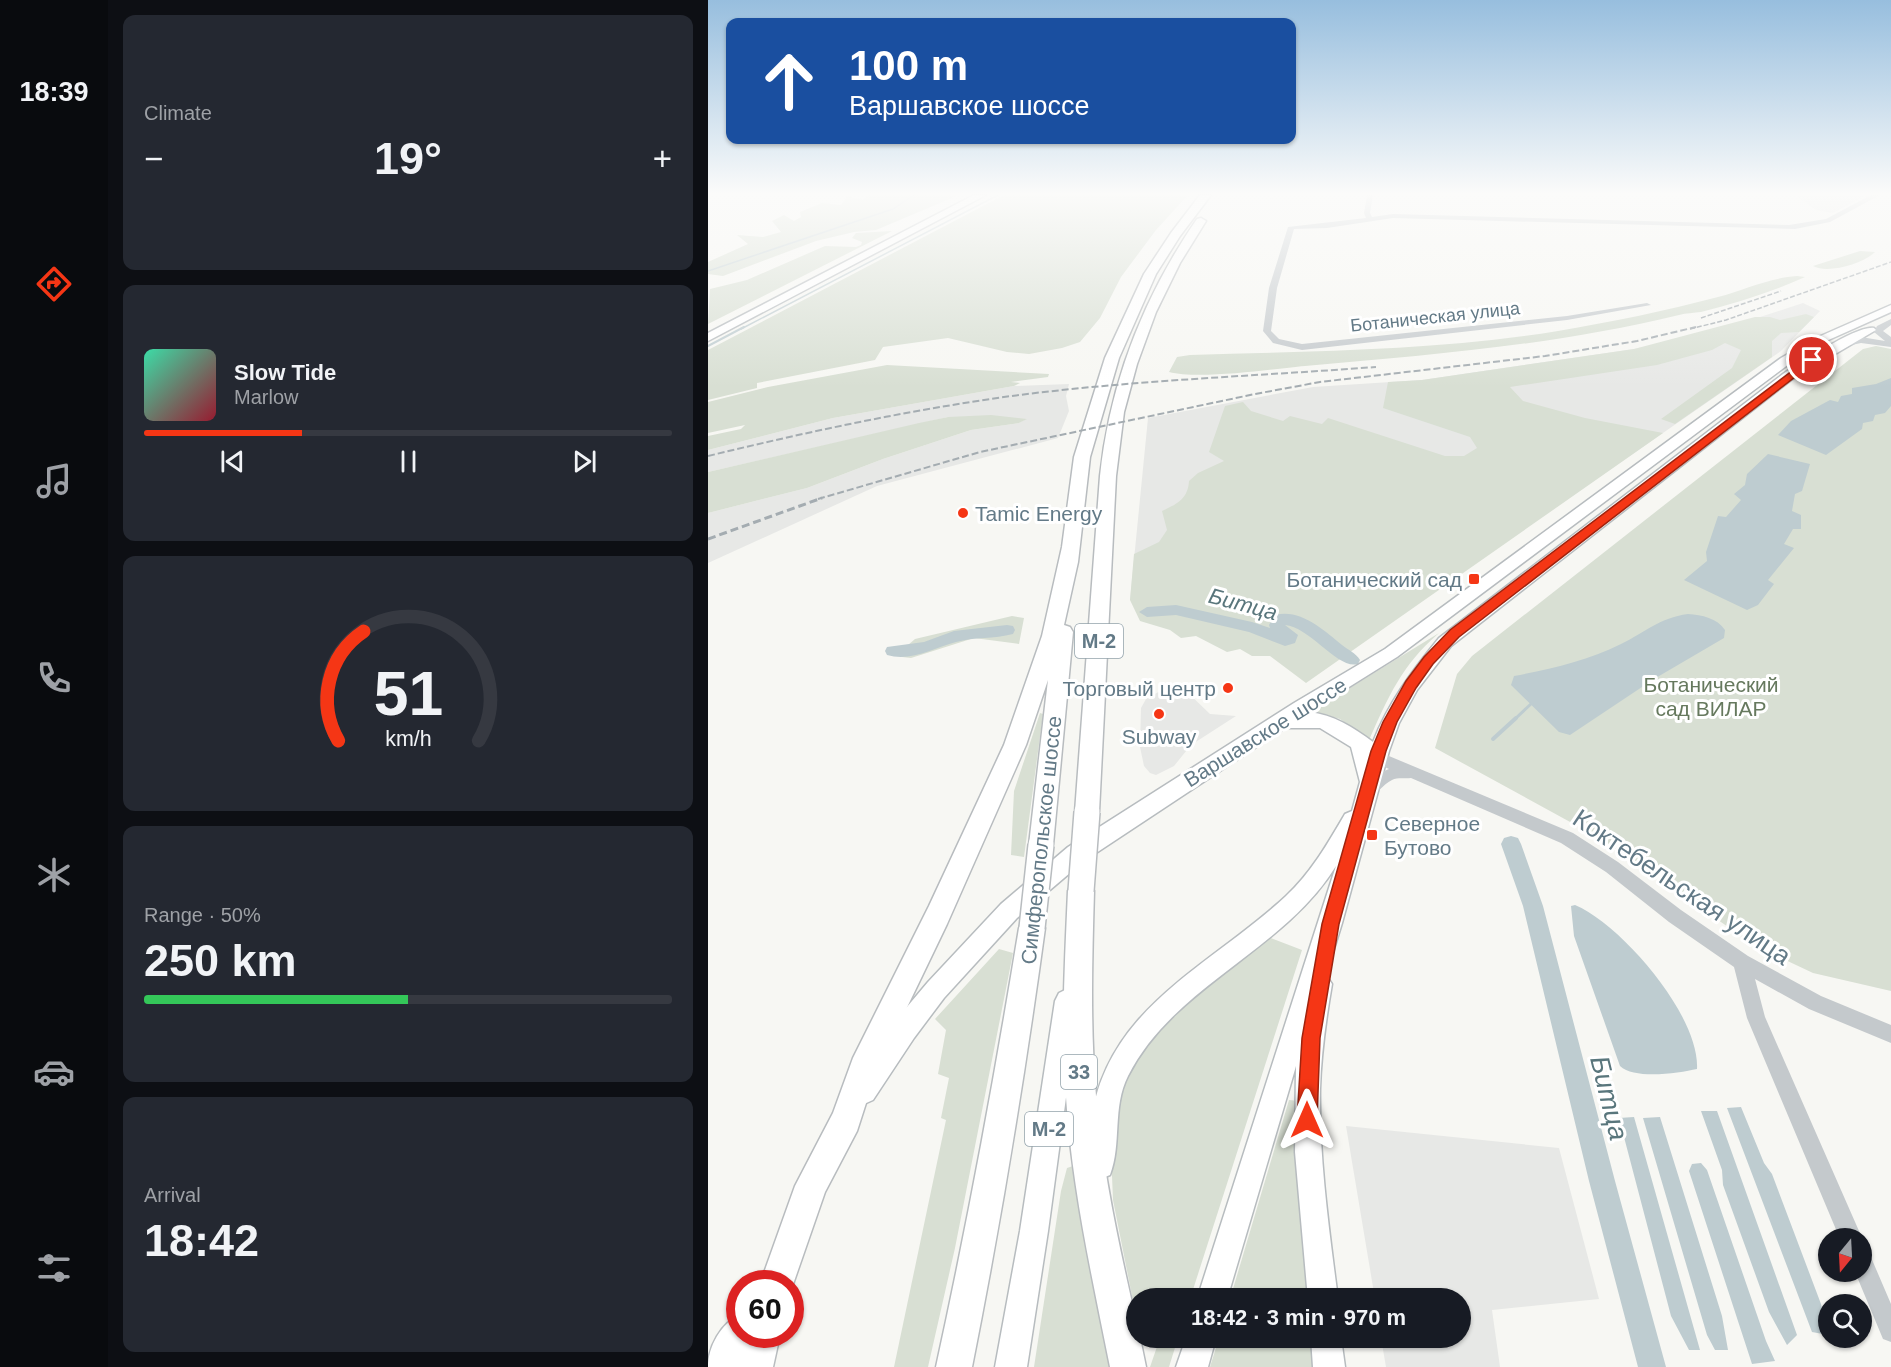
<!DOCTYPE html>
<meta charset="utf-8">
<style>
:root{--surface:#171b24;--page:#242831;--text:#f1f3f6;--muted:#9ea1a6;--line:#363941;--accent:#f53615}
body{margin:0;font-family:Arial,sans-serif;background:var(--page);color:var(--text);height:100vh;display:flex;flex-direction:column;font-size:22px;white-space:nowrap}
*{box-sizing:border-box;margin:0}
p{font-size:20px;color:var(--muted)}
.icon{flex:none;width:33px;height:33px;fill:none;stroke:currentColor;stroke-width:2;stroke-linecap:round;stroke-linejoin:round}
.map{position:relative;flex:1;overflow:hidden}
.details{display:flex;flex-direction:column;gap:15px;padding:15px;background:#0d0f14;width:600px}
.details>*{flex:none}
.banner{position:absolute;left:18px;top:18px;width:570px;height:126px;border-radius:12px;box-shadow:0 2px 4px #0004;background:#1a4fa0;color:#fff;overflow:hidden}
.needle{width:39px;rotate:198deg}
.controls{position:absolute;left:1110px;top:1228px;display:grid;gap:12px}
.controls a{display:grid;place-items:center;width:54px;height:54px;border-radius:50%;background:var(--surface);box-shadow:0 2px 4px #0004;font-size:30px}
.speed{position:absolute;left:18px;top:1270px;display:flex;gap:12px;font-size:30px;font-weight:700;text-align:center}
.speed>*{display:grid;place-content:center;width:78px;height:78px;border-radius:50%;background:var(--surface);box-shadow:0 2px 4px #0004;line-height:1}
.speed .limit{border:9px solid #d22;background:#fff;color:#111}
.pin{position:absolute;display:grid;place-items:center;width:51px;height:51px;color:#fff;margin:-26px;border:3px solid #fff;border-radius:50%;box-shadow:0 2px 6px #0007}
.me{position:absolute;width:66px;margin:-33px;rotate:0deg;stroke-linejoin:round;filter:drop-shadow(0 0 4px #0008)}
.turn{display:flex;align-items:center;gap:21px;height:126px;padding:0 24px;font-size:27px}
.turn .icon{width:78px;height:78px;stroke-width:2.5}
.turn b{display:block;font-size:42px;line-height:51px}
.big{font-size:45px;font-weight:700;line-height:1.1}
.details .tile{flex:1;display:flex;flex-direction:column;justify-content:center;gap:9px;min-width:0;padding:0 21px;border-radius:12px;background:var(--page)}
.details .dial{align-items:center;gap:0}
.dial svg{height:156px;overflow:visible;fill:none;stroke:var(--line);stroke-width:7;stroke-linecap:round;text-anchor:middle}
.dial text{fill:var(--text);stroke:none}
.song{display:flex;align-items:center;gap:18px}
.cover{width:72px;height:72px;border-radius:9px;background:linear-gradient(135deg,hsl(160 70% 55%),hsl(350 70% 35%))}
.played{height:6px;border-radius:3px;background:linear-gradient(90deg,var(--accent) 30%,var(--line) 30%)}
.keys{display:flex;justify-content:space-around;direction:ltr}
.heat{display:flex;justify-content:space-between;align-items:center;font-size:33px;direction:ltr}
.charge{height:9px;border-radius:4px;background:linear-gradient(90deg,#34c759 50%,var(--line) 0)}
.trip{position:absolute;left:418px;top:1288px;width:345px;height:60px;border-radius:30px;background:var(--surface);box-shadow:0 2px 4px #0004;font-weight:700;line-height:60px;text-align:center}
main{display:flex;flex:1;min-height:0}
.tab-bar{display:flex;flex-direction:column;width:108px;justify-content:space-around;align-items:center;background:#090b0e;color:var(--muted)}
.tab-bar .icon{width:42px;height:42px}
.tab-bar .selected{color:var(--accent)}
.tab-bar b{font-size:27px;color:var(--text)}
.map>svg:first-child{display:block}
.built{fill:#e7e8e6}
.green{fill:#d8dfd3}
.water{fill:#beccd0}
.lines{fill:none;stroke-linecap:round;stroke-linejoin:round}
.stream-far3{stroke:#beccd0;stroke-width:1.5}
.stream-far2{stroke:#beccd0;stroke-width:2}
.stream-far1{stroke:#beccd0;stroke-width:3}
.stream{stroke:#beccd0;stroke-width:4}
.river{fill:#beccd0;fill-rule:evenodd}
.major-casing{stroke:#b7bcbf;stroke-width:3}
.highway-casing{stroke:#b8bcbf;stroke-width:3}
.minor{fill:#c4c9cc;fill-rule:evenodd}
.major{fill:#fff;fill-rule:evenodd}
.highway{fill:#fff;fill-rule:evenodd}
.rail-far2{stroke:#a4acb1;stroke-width:1.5;stroke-dasharray:5 2;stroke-linecap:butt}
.rail-far1{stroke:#a4acb1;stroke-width:2;stroke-dasharray:7 3;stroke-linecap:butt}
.rail{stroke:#a4acb1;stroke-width:3;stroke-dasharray:8 4;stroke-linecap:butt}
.highway-bridge-casing{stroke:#b8bcbf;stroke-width:28;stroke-linecap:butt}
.highway-bridge{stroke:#fff;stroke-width:25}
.route{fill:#f53615;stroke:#9f230e;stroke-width:1.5}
.poi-dot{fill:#f53615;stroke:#fff;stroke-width:2}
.labels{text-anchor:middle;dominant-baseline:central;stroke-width:6;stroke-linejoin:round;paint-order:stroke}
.far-street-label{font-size:18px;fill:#637a87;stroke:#fff}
.shield{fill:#fff;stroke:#92a2ab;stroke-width:1.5}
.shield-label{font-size:20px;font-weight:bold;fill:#637a87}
.poi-label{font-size:21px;fill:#637a87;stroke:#fff;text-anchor:start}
.park-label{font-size:21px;fill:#66795e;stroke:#fff}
.street-label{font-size:21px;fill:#637a87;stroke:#fff}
.water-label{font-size:22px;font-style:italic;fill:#59767c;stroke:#fff}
.near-street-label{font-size:26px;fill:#637a87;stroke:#fff}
.near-water-label{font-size:27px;font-style:italic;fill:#59767c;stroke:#fff}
</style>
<main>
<nav class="tab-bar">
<b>18:39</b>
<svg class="icon selected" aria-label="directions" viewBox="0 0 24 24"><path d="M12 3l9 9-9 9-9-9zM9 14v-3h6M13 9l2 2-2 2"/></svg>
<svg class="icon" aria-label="music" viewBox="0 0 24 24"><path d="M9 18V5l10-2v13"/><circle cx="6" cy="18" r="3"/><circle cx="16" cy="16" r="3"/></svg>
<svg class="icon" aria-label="phone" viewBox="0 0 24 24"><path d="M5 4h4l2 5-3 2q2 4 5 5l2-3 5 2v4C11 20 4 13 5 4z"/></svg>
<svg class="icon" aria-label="climate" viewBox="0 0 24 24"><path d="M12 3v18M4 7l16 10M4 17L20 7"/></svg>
<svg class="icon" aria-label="car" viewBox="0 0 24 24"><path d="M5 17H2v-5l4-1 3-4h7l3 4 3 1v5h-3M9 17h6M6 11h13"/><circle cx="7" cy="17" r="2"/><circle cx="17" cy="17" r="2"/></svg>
<svg class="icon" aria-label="filters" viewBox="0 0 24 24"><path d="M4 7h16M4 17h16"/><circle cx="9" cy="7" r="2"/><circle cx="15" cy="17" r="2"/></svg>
</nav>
<section class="details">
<div class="tile"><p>Climate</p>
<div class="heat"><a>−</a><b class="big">19°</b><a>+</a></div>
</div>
<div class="tile">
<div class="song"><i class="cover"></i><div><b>Slow Tide</b><p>Marlow</p></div></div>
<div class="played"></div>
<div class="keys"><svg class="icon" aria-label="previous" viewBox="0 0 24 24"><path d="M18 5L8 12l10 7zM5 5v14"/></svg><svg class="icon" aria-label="pause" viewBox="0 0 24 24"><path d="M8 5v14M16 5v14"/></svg><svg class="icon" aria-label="next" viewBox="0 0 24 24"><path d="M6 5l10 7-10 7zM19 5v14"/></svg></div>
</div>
<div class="tile dial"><svg viewBox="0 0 100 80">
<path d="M14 69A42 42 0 1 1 86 69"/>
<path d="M14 69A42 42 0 0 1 27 13" stroke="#f53615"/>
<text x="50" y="56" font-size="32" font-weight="700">51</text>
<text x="50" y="72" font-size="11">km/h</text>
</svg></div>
<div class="tile"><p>Range · 50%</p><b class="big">250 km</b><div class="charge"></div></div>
<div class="tile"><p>Arrival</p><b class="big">18:42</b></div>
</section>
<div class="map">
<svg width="1183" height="1367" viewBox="0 0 1183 1367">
<rect width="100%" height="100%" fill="#f7f7f3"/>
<path class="built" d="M 1087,195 L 1159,195 L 1125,213 L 1108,210 Z
M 1095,303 L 1112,311 L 1073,351 L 625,662 L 422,600 L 440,418 L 605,387 L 714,380 L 926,349 L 1003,333 Z
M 361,384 L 358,396 L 361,411 L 350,438 L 169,486 L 0,563 L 0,513 L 99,488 L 175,459 L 263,430 L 311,423 L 318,419 L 240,417 L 0,472 L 0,450 L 125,418 L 306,386 Z
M 463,685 L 474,687 L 502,714 L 528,716 L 483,745 L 466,766 L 448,775 L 442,773 L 436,766 L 432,747 L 433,708 L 438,699 Z
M 638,1126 L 851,1148 L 891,1299 L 784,1310 L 792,1367 L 678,1367 L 673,1338 L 753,1338 L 753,1299 L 667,1299 Z"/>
<path class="green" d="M 160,195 L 251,195 L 168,230 L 146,232 L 108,241 L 15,276 L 0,274 L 0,262 L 40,244 L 29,235 L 55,237 L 73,232 L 64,221 L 76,215 L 86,221 L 93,217 L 92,212 L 114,203 L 133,205 L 139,196 L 155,200 Z
M 296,195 L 480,195 L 448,230 L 413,277 L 392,318 L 372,342 L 354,348 L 321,354 L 299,352 L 240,338 L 175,347 L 167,360 L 49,383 L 49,388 L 0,400 L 0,350 Z
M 184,231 L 0,324 L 2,289 L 39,280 L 117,246 L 148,247 L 153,245 L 154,242 L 144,238 L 148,233 Z
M 1152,251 L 1167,252 C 1155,264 1120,274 1105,266 Z
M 1089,276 L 1097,277 C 1064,292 1028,303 993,312 C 986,313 978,313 971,315 C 848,345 723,355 597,366 C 563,369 492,380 461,372 L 469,357 L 482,355 C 605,351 728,351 850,331 C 903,322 957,311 1010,297 C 1036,290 1061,278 1089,276 Z
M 1098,314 L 1106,317 L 1091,332 L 1073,333 L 1064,341 L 1064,357 L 967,424 L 953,419 L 1024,368 L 1033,350 L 1017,343 L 1004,350 L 949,365 L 802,387 L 815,401 L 877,418 L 955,433 L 598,683 L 562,656 L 544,656 L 532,649 L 519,652 L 488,636 L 473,638 L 462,630 L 432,621 L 422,600 L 426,554 L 451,542 L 459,530 L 454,511 C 469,504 480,499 481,481 L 490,473 L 516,461 L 501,452 L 517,406 L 535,402 L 543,411 L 575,421 L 582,416 L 614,424 L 620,418 L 737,456 L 756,456 L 769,448 L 762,437 L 675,408 L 680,382 L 714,380 L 926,349 L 1047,317 L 1062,317 L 1072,320 Z
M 1168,346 L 1183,349 L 1183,991 L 1105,973 L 1046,945 L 895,840 L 727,748 L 749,674 L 764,656 L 1155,349 Z
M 179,365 L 341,374 L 340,377 L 303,382 L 312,383 L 306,386 L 125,418 L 0,450 L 0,436 L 33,429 L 37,425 L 0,433 L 0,402 L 60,387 Z
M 283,415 L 319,419 L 311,423 L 263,430 L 175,459 L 99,488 L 0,513 L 0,472 L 211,423 L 240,417 Z
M 304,616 L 316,618 L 311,644 L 266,638 L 203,658 L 194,657 L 185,647 L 200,645 L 207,639 Z
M 731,633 C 693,666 681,696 661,740 L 632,719 L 604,711 Z
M 332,713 L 335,714 L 316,857 L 303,855 L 306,791 Z
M 560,937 L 594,950 L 482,1299 L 429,1299 L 429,1321 L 405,1200 L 403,1152 L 412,1089 L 429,1054 L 473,1007 Z
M 291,949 L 305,953 L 247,1248 L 220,1367 L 186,1367 L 238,1120 L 233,1118 L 241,1078 L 230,1074 L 238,1030 L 227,1019 Z
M 581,1100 L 591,1101 L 603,1299 L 522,1299 Z
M 365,1166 L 401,1367 L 326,1367 L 353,1191 L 359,1168 Z
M 452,1338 L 470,1338 L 461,1367 L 442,1367 Z
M 511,1338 L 607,1338 L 610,1367 L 502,1367 Z"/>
<path class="water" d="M 1183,378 L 1183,406 L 1177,413 L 1167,415 L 1165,421 L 1155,423 L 1154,429 L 1118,455 L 1070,435 L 1083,421 L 1122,400 L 1130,402 L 1133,396 L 1144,394 L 1144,388 L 1168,384 Z
M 1060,454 L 1102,464 L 1094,491 L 1087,494 L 1084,511 L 1093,515 L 1093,529 L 1085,529 L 1076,544 L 1086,548 L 1060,580 L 1066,584 L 1050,605 L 1039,610 L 976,580 L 999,561 L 998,552 L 1010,516 L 1018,517 L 1033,500 L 1026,494 L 1037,485 L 1039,474 Z
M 980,614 C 994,615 1009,618 1017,630 L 1016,638 L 946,679 L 862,735 L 851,732 L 803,685 L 806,676 C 843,669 879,661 913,644 C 938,632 951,618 980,614 Z
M 867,905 C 914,925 992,1016 989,1069 C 971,1073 927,1080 912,1066 L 866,936 L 863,906 Z
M 1033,1107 L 1056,1163 L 1064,1174 L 1113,1304 L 1120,1335 L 1104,1332 L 1019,1108 Z
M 993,1111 L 1009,1111 L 1089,1335 L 1079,1345 L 1061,1312 L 1015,1185 L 1014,1170 Z
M 926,1117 L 992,1350 L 981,1350 L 963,1316 L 911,1118 Z
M 952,1117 L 1014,1316 L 1020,1350 L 1007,1350 L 999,1335 L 935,1118 Z
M 993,1163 L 999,1170 L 1058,1341 L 1067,1361 L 1044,1364 L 981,1171 L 984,1164 Z"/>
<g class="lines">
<path class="stream-far3" d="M 0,271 L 185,209 L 206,195
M 33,329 L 290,195"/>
<path class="stream-far2" d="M 0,346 L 36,327"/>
<path class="stream-far1" d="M 807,719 L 824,703"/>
<path class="stream" d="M 785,739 L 808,718"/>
<path class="river" d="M 468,605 L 544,622 L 562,628 L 561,625 L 567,615 C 592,608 616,630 634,645 C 640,650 648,653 652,660 L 650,664 C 630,670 602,627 577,625 L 590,635 L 587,643 L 577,646 L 541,632 L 468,615 L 439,617 L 431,612 L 439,607 Z
M 299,625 L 305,626 L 307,630 L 305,634 C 286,639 266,637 248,642 C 226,648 203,662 179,655 L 177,651 L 179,647 L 216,642 L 246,631 Z
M 803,836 L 810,838 L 813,844 L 835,906 L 907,1181 L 958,1367 L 930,1367 L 881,1181 L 815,906 L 793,844 L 796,838 Z"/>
<defs>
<path id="major" d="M 266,195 L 278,195 L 0,341 L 0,333 Z
M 1183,305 L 1183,312 L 1116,342 L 1081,364 L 689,657 L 601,712 C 626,715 645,727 665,742 C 680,703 704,671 731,638 L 1075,374 C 1091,364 1149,325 1166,328 L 1168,330 L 1083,380 L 743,646 L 709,690 L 691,723 L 681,751 L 634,923 L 618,975 L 624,984 C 618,1019 613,1054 612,1089 C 611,1159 621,1229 630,1299 L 600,1299 L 587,1152 L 588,1066 L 519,1299 L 489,1299 L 628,866 C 575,952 466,985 420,1076 C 404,1107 414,1144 402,1175 L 392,1179 L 382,1175 C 376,1158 380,1138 383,1121 C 399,1007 503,966 578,896 C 603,873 620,843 637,814 L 644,811 L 652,782 L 643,747 L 612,728 L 577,728 L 376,861 L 309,918 L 236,998 L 206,1038 L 165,1100 L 156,1104 L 147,1100 L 143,1091 L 147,1082 L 188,1020 L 220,982 L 293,904 L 360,847 L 586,703 L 677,649 L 1073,358 L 1108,338 Z
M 359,989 L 367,993 L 371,1001 L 340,1231 L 319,1367 L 287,1367 L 312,1231 L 347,1001 L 351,993 Z
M 478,1338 L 508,1338 L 500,1367 L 468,1367 Z
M 603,1338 L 633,1338 L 637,1367 L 605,1367 Z"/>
<path id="highway" d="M 492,195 L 503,195 L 472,236 L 448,274 L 411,358 L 382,457 L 370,562 L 356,625 L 362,627 L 365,632 L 345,845 L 342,853 L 333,856 L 324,853 L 321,845 L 340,680 L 318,745 L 239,924 L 168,1072 L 149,1131 L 117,1192 L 82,1293 L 82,1284 L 52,1284 L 87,1186 L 125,1113 L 145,1058 L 221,906 L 296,745 L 334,636 L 354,547 L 366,457 L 397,358 L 436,274 L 463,233 Z
M 493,218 L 498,221 L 472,263 L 448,312 L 429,364 L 416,412 L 408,476 L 391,812 L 387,819 L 379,822 L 371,819 L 367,812 L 392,476 C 402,382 436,296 489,219 Z
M 373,879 L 382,883 L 386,891 C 384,959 382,1028 388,1096 C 395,1174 412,1250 429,1325 L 429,1338 L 432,1338 L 438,1367 L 402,1367 C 384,1277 364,1188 358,1097 C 353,1028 357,959 360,891 L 364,883 Z
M 324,916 L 333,919 L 337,928 C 317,1075 293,1221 264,1367 L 228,1367 C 260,1221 287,1075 311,928 L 315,919 Z
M 32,1315 L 32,1335 L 72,1335 L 65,1367 L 0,1367 C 0,1347 13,1323 32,1315 Z"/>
</defs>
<use href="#major" class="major-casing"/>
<use href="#highway" class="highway-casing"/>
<path class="minor" d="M 659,195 L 665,195 L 662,213 L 664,217 L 685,214 L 1081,225 L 1118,219 L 1163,195 L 1172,195 L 1122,222 L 1087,229 L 685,218 L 619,228 L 586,229 L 569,288 L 563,331 L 571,339 L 594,344 L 859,316 L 939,303 L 943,305 L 859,320 L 594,350 L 565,343 L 555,331 L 561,288 L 580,227 L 658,218 L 656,213 Z
M 1183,319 L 1183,325 L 1175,331 L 1183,337 L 1183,347 L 1153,343 L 1134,347 L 1130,344 L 1153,337 L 1177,341 L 1166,332 L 1169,326 Z
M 669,751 L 865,833 L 910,862 L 973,910 L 1040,956 L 1113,996 L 1183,1025 L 1183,1043 L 1101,1009 L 1047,979 L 1057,1017 L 1151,1231 L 1154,1239 L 1154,1240 L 1132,1239 L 1039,1018 L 1026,967 L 961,922 L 898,872 L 853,843 L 703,778 C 697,779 690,777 684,780 C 673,785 667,800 655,795 L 652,791 C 658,780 670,773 681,769 L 664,761 L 662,757 L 664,753 Z
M 1154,1252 L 1162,1255 L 1183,1304 L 1183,1342 L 1175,1339 L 1147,1272 L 1154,1272 Z"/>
<use href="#major" class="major"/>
<use href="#highway" class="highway"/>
<path class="rail-far2" d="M 993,318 L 1073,291
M 982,329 L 1018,320 L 1183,262"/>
<path class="rail-far1" d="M 0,456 C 103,431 206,409 311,395 C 430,380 549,376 668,367
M 110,499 L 272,452 L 547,394 L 612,382 L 837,356 L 929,341 L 988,327"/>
<path class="rail" d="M 0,539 L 114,498"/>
<defs>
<path id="highway-bridge" d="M 373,891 L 379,812
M 324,928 L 333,845"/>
</defs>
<use href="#highway-bridge" class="highway-bridge-casing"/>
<use href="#highway-bridge" class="highway-bridge"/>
</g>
<linearGradient id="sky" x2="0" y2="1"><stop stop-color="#97bede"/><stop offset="0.5" stop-color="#fbfbfa"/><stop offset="1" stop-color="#fbfbfa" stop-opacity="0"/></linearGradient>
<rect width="1183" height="387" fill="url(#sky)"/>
<path class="route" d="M 1101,358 L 1109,360 L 751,637 L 725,664 L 708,688 L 689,722 L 678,751 L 631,924 L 612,1038 L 609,1120 L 606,1127 L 599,1130 L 592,1127 L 589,1120 L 594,1038 L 614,924 L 663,751 L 675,722 L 698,681 L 716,657 L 742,630 Z"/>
<g class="poi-dot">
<circle cx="255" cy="513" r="6"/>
<rect x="760" y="573" width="12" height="12" rx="3"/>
<circle cx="520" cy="688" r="6"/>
<circle cx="451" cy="714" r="6"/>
<rect x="658" y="829" width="12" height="12" rx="3"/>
</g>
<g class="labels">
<g class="far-street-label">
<text transform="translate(727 317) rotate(-6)">Ботаническая улица</text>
</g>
<g class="shield">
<rect x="367" y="624" width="48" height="34" rx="4.5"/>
<rect x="353" y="1055" width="36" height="34" rx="4.5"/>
<rect x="317" y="1112" width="48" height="34" rx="4.5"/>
</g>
<g class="shield-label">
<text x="391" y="641">М-2</text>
<text x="371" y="1072">33</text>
<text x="341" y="1129">М-2</text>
</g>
<g class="poi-label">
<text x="267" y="513">Tamic Energy</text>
<text x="754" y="579" text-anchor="end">Ботанический сад</text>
<text x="508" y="688" text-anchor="end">Торговый центр</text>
<text x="451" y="736" text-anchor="middle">Subway</text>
<text x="676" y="823">Северное<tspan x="676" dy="24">Бутово</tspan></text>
</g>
<g class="park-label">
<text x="1003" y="684">Ботанический<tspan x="1003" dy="24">сад ВИЛАР</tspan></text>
</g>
<g class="street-label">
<text transform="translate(557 732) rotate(-32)">Варшавское шоссе</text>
<text transform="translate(333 840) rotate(-84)">Симферопольское шоссе</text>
</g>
<g class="water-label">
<text transform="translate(535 604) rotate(15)">Битца</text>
</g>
<g class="near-street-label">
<text transform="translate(974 887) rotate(34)">Коктебельская улица</text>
</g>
<g class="near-water-label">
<text transform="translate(901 1098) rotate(76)">Битца</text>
</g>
</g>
</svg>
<div class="controls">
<a><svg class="needle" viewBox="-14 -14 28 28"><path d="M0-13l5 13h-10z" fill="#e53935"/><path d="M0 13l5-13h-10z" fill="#9ea1a6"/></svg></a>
<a><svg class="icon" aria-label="search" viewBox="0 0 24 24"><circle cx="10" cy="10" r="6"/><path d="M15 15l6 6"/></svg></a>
</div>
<div class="speed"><div class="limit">60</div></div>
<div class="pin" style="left:1104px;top:360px;background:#d93025"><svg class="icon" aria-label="arrive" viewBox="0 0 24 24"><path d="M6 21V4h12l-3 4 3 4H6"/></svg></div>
<svg class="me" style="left:599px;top:1120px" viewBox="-20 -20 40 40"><path d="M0-17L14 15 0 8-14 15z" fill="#f53615" stroke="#fff" stroke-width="4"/></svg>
<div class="trip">18:42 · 3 min · 970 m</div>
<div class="banner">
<div class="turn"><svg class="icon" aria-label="ahead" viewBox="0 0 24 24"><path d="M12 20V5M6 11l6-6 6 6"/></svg><div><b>100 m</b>Варшавское шоссе</div></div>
</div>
</div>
</main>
